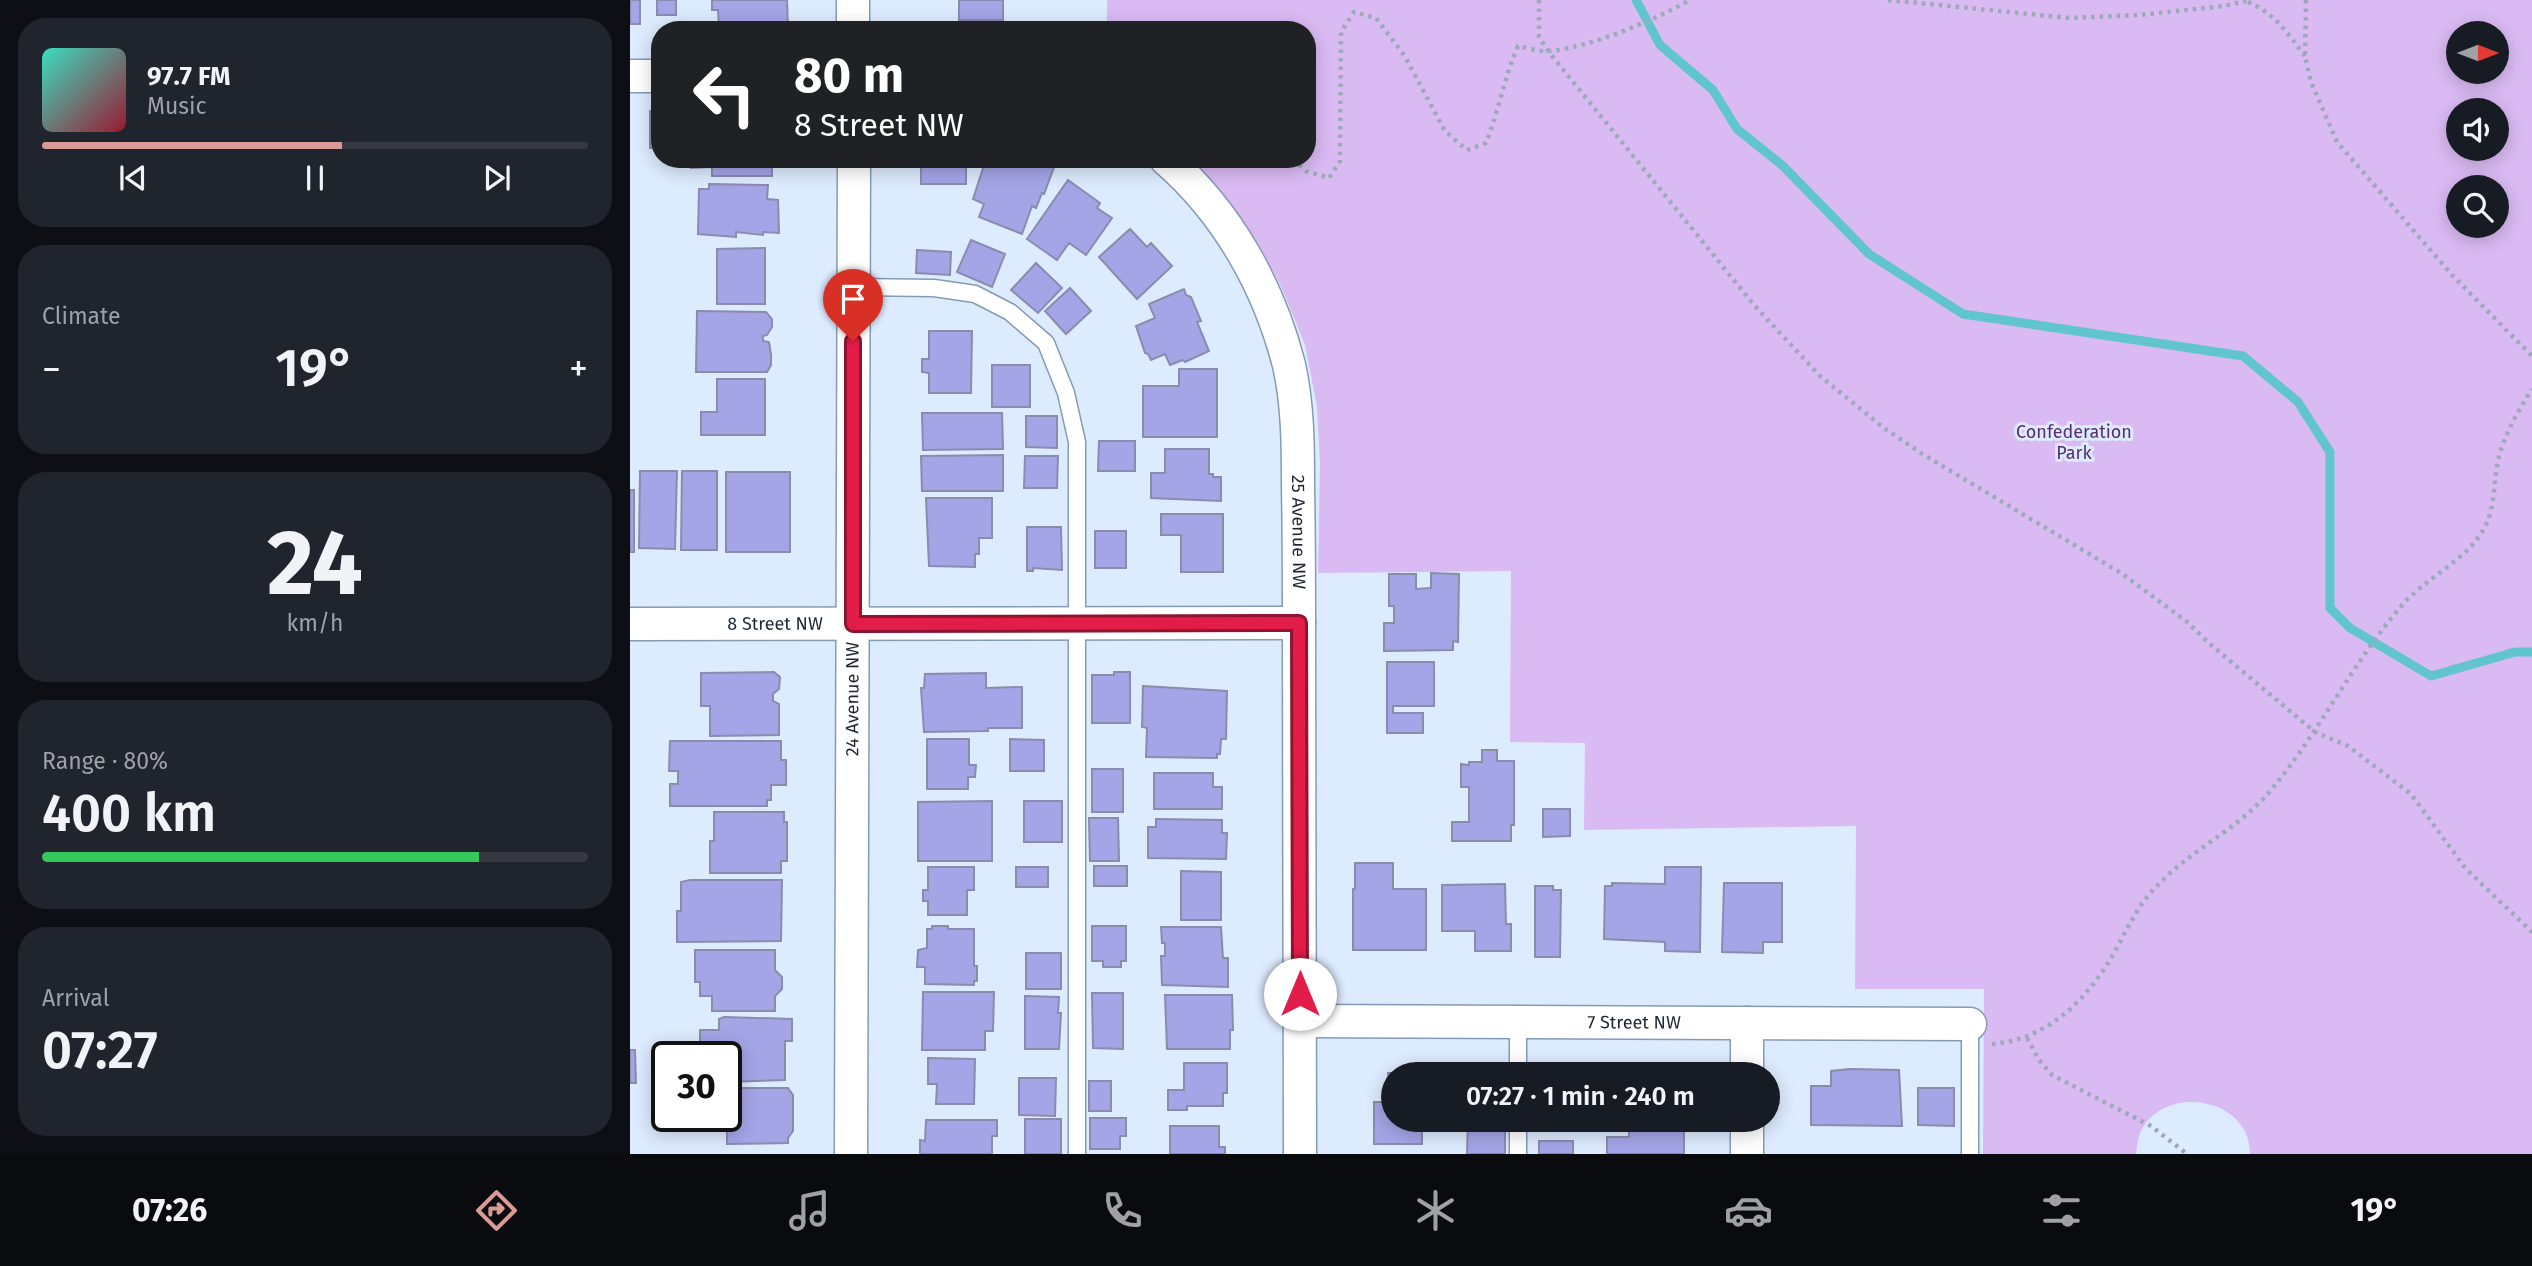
<!DOCTYPE html>
<meta charset="utf-8">
<style>
:root{--surface:#171b24;--page:#20242c;--text:#f1f3f6;--muted:#9ea1a6;--line:#363941;--accent:#da9b96}
body{margin:0;font-family:"Fira Sans",sans-serif;background:var(--page);color:var(--text);height:100vh;display:flex;flex-direction:column;font-size:26px;white-space:nowrap}
*{box-sizing:border-box;margin:0}
p{font-size:23px;color:var(--muted)}
.icon{flex:none;width:38px;height:38px;fill:none;stroke:currentColor;stroke-width:2;stroke-linecap:round;stroke-linejoin:round}
.map{position:relative;flex:1;overflow:hidden}
.drawer{display:flex;flex-direction:column;gap:18px;padding:18px;background:#0d0f14;width:630px}
.drawer>*{flex:none}
.guide{position:absolute;left:21px;top:21px;width:665px;height:147px;border-radius:28px;box-shadow:0 4px 18px #0003;background:#202124;color:#fff;overflow:hidden}
.needle{width:46px;rotate:90deg}
.tools{position:absolute;left:1816px;top:21px;display:grid;gap:14px}
.tools a{display:grid;place-items:center;width:63px;height:63px;border-radius:50%;background:var(--surface);box-shadow:0 4px 18px #0003;font-size:35px}
.speed{position:absolute;left:21px;top:1041px;display:flex;gap:14px;font-size:35px;font-weight:700;text-align:center}
.speed>*{display:grid;place-content:center;width:91px;height:91px;border-radius:50%;background:var(--surface);box-shadow:0 4px 18px #0003;line-height:1}
.speed .limit{border:4px solid #111;border-radius:10px;background:#fff;color:#111}
.pin{position:absolute;display:grid;place-items:center;width:60px;height:60px;color:#fff;margin:-72px -30px;border-radius:50% 50% 50% 0;rotate:-45deg;box-shadow:0 0 7px #0007}
.pin .icon{rotate:45deg}
.me{position:absolute;width:77px;margin:-38px;rotate:0deg;stroke-linejoin:round;filter:drop-shadow(0 0 5px #0008)}
.turn{display:flex;align-items:center;gap:24px;height:147px;padding:0 28px;font-size:32px}
.turn .icon{width:91px;height:91px;stroke-width:2.5}
.turn b{display:block;font-size:49px;line-height:60px}
.big{font-size:52px;font-weight:600;line-height:1.1}
.drawer .widget{flex:1;display:flex;flex-direction:column;justify-content:center;gap:10px;min-width:0;padding:0 24px;border-radius:28px;background:var(--page)}
.drawer .dial{align-items:center;gap:0}
.dial b{font-size:91px;line-height:1}
.song{display:flex;align-items:center;gap:21px}
.cover{width:84px;height:84px;border-radius:10px;background:linear-gradient(135deg,hsl(170 70% 55%),hsl(350 70% 35%))}
.played{height:7px;border-radius:4px;background:linear-gradient(90deg,var(--accent) 55%,var(--line) 55%)}
.keys{display:flex;justify-content:space-around;direction:ltr}
.heat{display:flex;justify-content:space-between;align-items:center;font-size:38px;direction:ltr}
.charge{height:10px;border-radius:5px;background:linear-gradient(90deg,#34c759 80%,var(--line) 0)}
.trip{position:absolute;left:751px;top:1062px;width:399px;height:70px;border-radius:35px;background:var(--surface);box-shadow:0 4px 18px #0003;font-weight:600;line-height:70px;text-align:center}
.dock{display:flex;height:112px;justify-content:space-around;align-items:center;background:#090b0e;color:var(--muted)}
.dock .icon{width:49px;height:49px}
.dock .active{color:var(--accent)}
.dock b{font-size:32px;color:var(--text)}
main{display:flex;flex:1;min-height:0}
.map>svg:first-child{display:block}
.green{fill:#dabaf3;fill-rule:evenodd}
.lines{fill:none;stroke-linecap:round;stroke-linejoin:round}
.stream{stroke:#60c5cd;stroke-width:9}
.building{fill:#a4a5e7;stroke:#8a8bad;stroke-width:2}
.lane-casing{stroke:#859ab7;stroke-width:19}
.street-casing{stroke:#859ab7;stroke-width:35}
.path{stroke:#9da9ba;stroke-width:4.5;stroke-dasharray:3.5 5;stroke-linecap:butt}
.lane{stroke:#fff;stroke-width:16}
.street{stroke:#fff;stroke-width:32}
.route-casing{stroke:#92132f;stroke-width:18}
.route{stroke:#e11d48;stroke-width:12}
.labels{text-anchor:middle;dominant-baseline:central;stroke-width:6;stroke-linejoin:round;paint-order:stroke}
.park-label{font-size:18px;fill:#582c74;stroke:#ddebfe}
.street-label{font-size:18px;fill:#1d2631;stroke:#ddebfe}
</style>
<main>
<section class="drawer">
<div class="widget">
<div class="song"><i class="cover"></i><div><b>97.7 FM</b><p>Music</p></div></div>
<div class="played"></div>
<div class="keys"><svg class="icon" aria-label="previous" viewBox="0 0 24 24"><path d="M18 5L8 12l10 7zM5 5v14"/></svg><svg class="icon" aria-label="pause" viewBox="0 0 24 24"><path d="M8 5v14M16 5v14"/></svg><svg class="icon" aria-label="next" viewBox="0 0 24 24"><path d="M6 5l10 7-10 7zM19 5v14"/></svg></div>
</div>
<div class="widget"><p>Climate</p>
<div class="heat"><a>−</a><b class="big">19°</b><a>+</a></div>
</div>
<div class="widget dial"><b>24</b><p>km/h</p></div>
<div class="widget"><p>Range · 80%</p><b class="big">400 km</b><div class="charge"></div></div>
<div class="widget"><p>Arrival</p><b class="big">07:27</b></div>
</section>
<div class="map">
<svg width="1902" height="1154" viewBox="0 0 1902 1154">
<rect width="100%" height="100%" fill="#ddebfe"/>
<path class="green" d="M 477,0 L 1902,0 L 1902,1154 L 1620,1154 C 1621,1097 1533,1082 1510,1133 C 1508,1139 1507,1147 1506,1154 L 1353,1154 L 1354,989 L 1225,989 L 1226,826 L 954,830 L 955,743 L 880,742 L 881,571 L 688,573 L 690,463 L 687,407 L 675,345 L 651,286 L 628,243 L 591,197 L 553,159 L 677,159 L 677,30 L 477,30 ZM 1829,33 L 1867,33 L 1867,72 L 1829,72 ZM 1829,110 L 1867,110 L 1867,149 L 1829,149 ZM 1829,187 L 1867,187 L 1867,226 L 1829,226 Z"/>
<g class="lines">
<path class="stream" d="M 1006,0 L 1030,45 L 1083,90 L 1107,129 L 1153,166 L 1239,254 L 1333,314 L 1613,356 L 1668,402 L 1700,452 L 1700,608 L 1720,628 L 1801,676 L 1885,652 L 1902,652"/>
</g>
<path class="building" d="M 0,0 L 10,0 L 10,24 L 0,24 Z
M 27,0 L 46,0 L 46,15 L 27,15 Z
M 82,0 L 157,0 L 158,29 L 89,30 L 88,10 L 82,10 Z
M 329,0 L 373,0 L 373,20 L 329,20 Z
M 20,111 L 30,111 L 30,148 L 20,148 Z
M 57,159 L 142,159 L 142,176 L 82,176 L 82,167 L 61,168 L 61,164 L 57,164 Z
M 291,159 L 336,159 L 336,184 L 291,184 Z
M 356,159 L 419,159 L 426,162 L 414,194 L 412,193 L 406,208 L 402,206 L 392,234 L 349,217 L 354,204 L 343,199 Z
M 438,180 L 470,203 L 467,208 L 482,218 L 456,255 L 439,243 L 427,260 L 397,239 Z
M 79,184 L 138,185 L 137,199 L 148,200 L 149,233 L 133,232 L 133,235 L 106,232 L 106,237 L 68,234 L 69,189 L 79,189 Z
M 500,229 L 517,247 L 521,243 L 542,266 L 507,299 L 469,257 Z
M 341,240 L 375,254 L 362,287 L 327,272 Z
M 135,248 L 135,304 L 87,304 L 87,249 Z
M 287,250 L 321,252 L 320,275 L 286,273 Z
M 406,263 L 432,288 L 408,313 L 381,290 Z
M 440,288 L 461,311 L 436,334 L 415,311 Z
M 554,289 L 556,295 L 561,297 L 571,321 L 567,322 L 579,351 L 555,362 L 553,360 L 540,365 L 535,354 L 521,360 L 518,354 L 515,353 L 506,326 L 525,318 L 519,304 Z
M 67,311 L 136,312 L 142,319 L 142,327 L 137,335 L 133,336 L 133,341 L 139,342 L 141,355 L 141,365 L 137,372 L 66,372 Z
M 299,331 L 342,331 L 341,393 L 299,393 L 299,373 L 292,372 L 292,359 L 299,359 Z
M 362,365 L 400,365 L 400,407 L 362,407 Z
M 549,369 L 587,369 L 587,437 L 513,437 L 513,386 L 549,386 Z
M 87,379 L 135,379 L 135,435 L 71,435 L 71,412 L 87,412 Z
M 292,413 L 372,413 L 373,449 L 293,450 Z
M 396,416 L 427,416 L 427,448 L 396,447 Z
M 469,441 L 505,441 L 505,471 L 468,471 Z
M 535,449 L 579,449 L 579,474 L 583,474 L 583,477 L 591,477 L 591,501 L 521,498 L 521,473 L 535,473 Z
M 373,455 L 373,491 L 292,491 L 291,456 Z
M 395,456 L 428,456 L 427,488 L 394,488 Z
M 10,471 L 47,471 L 45,549 L 9,548 Z
M 52,471 L 87,471 L 87,550 L 51,550 Z
M 96,472 L 160,472 L 160,552 L 96,552 Z
M 0,490 L 4,490 L 4,552 L 0,552 Z
M 296,498 L 362,498 L 362,538 L 349,538 L 349,554 L 345,554 L 345,567 L 299,566 Z
M 531,514 L 593,514 L 593,572 L 551,572 L 551,535 L 531,535 Z
M 397,527 L 431,527 L 432,570 L 403,568 L 403,571 L 397,571 Z
M 465,531 L 496,531 L 496,568 L 465,568 Z
M 801,573 L 829,574 L 828,642 L 823,641 L 823,650 L 754,651 L 754,623 L 764,623 L 764,606 L 759,606 L 759,574 L 786,574 L 786,589 L 801,588 Z
M 757,662 L 804,662 L 804,706 L 763,706 L 763,713 L 793,713 L 793,733 L 757,733 Z
M 144,672 L 150,677 L 149,689 L 143,694 L 143,701 L 149,704 L 149,735 L 80,736 L 80,706 L 71,706 L 71,673 Z
M 484,672 L 500,672 L 500,723 L 462,723 L 462,675 L 484,675 Z
M 356,673 L 356,688 L 392,687 L 392,728 L 358,728 L 358,731 L 294,732 L 291,688 L 294,688 L 295,674 Z
M 513,686 L 597,691 L 596,739 L 591,739 L 590,754 L 587,754 L 587,758 L 516,757 L 517,728 L 512,727 Z
M 297,739 L 339,739 L 339,765 L 346,765 L 345,777 L 338,777 L 338,789 L 297,789 Z
M 380,739 L 414,740 L 414,771 L 380,771 Z
M 40,741 L 151,741 L 151,760 L 156,760 L 156,785 L 141,785 L 141,800 L 137,800 L 137,806 L 40,806 L 40,784 L 48,784 L 48,771 L 39,771 Z
M 852,750 L 867,750 L 867,761 L 884,761 L 884,825 L 881,825 L 881,841 L 822,841 L 822,822 L 839,822 L 839,787 L 831,787 L 831,764 L 839,765 L 839,762 L 852,762 Z
M 462,769 L 493,769 L 493,812 L 462,812 Z
M 524,773 L 583,773 L 583,787 L 592,787 L 592,809 L 524,809 Z
M 362,801 L 362,861 L 288,861 L 288,802 Z
M 394,801 L 432,801 L 432,842 L 394,842 Z
M 913,809 L 940,809 L 940,836 L 913,837 Z
M 84,812 L 154,812 L 154,822 L 157,822 L 157,861 L 151,861 L 151,873 L 80,873 L 80,841 L 84,841 Z
M 459,818 L 488,818 L 489,861 L 460,861 Z
M 526,819 L 592,820 L 592,833 L 597,833 L 596,859 L 518,858 L 518,827 L 526,827 Z
M 725,863 L 763,863 L 763,889 L 796,889 L 796,950 L 723,950 L 723,889 L 725,889 Z
M 464,866 L 497,866 L 497,886 L 464,886 Z
M 298,867 L 344,867 L 344,890 L 337,890 L 337,915 L 298,915 L 298,901 L 293,901 L 293,890 L 298,890 Z
M 386,867 L 418,867 L 418,887 L 386,887 Z
M 1035,867 L 1071,867 L 1070,952 L 1035,951 L 1035,942 L 974,939 L 975,886 L 982,886 L 982,883 L 1035,884 Z
M 551,871 L 591,872 L 591,920 L 551,920 Z
M 60,880 L 152,880 L 151,941 L 47,942 L 47,911 L 51,911 L 51,882 Z
M 1094,883 L 1152,883 L 1152,942 L 1133,942 L 1133,953 L 1092,952 Z
M 875,884 L 876,924 L 881,924 L 881,951 L 845,951 L 845,931 L 812,931 L 812,885 Z
M 905,886 L 923,886 L 923,890 L 931,890 L 930,957 L 905,957 Z
M 302,926 L 318,926 L 318,929 L 344,929 L 344,966 L 347,966 L 347,981 L 344,981 L 344,985 L 295,984 L 295,967 L 287,967 L 288,950 L 297,948 L 297,929 L 302,929 Z
M 462,926 L 496,926 L 496,961 L 491,961 L 491,967 L 473,967 L 473,961 L 462,961 Z
M 531,927 L 591,927 L 593,958 L 598,958 L 598,987 L 532,985 L 531,956 L 535,956 L 535,943 L 532,943 Z
M 65,950 L 145,950 L 145,970 L 152,977 L 152,989 L 145,996 L 145,1011 L 82,1011 L 82,996 L 70,996 L 70,982 L 65,982 Z
M 396,953 L 431,953 L 431,989 L 396,989 Z
M 293,992 L 364,992 L 363,1031 L 355,1031 L 355,1050 L 292,1050 Z
M 462,993 L 493,993 L 493,1049 L 463,1048 Z
M 535,995 L 602,995 L 603,1030 L 600,1030 L 600,1049 L 537,1049 Z
M 395,996 L 429,997 L 428,1013 L 431,1013 L 429,1049 L 395,1049 Z
M 94,1017 L 162,1019 L 162,1041 L 155,1041 L 155,1080 L 96,1082 L 96,1057 L 63,1057 L 63,1053 L 70,1053 L 70,1030 L 89,1030 L 89,1019 Z
M 0,1050 L 5,1050 L 6,1083 L 0,1083 Z
M 298,1058 L 345,1059 L 344,1104 L 306,1104 L 307,1084 L 298,1084 Z
M 554,1063 L 597,1063 L 597,1093 L 593,1093 L 593,1106 L 557,1106 L 557,1110 L 538,1110 L 538,1090 L 554,1090 Z
M 1220,1069 L 1269,1070 L 1272,1126 L 1181,1125 L 1181,1086 L 1201,1086 L 1201,1071 Z
M 971,1070 L 1049,1070 L 1049,1074 L 971,1074 Z
M 758,1073 L 792,1073 L 763,1074 L 763,1120 L 792,1120 L 792,1144 L 744,1144 L 744,1102 L 758,1102 Z
M 389,1078 L 426,1078 L 425,1116 L 389,1115 Z
M 459,1081 L 481,1081 L 481,1111 L 459,1111 Z
M 97,1088 L 158,1088 L 163,1095 L 163,1131 L 158,1138 L 158,1143 L 97,1144 Z
M 1288,1088 L 1324,1088 L 1324,1126 L 1288,1125 Z
M 460,1118 L 496,1118 L 496,1136 L 490,1136 L 490,1149 L 460,1149 Z
M 395,1119 L 431,1119 L 431,1154 L 395,1154 Z
M 296,1120 L 367,1120 L 367,1136 L 362,1136 L 362,1154 L 290,1154 L 290,1140 L 295,1141 Z
M 838,1120 L 875,1120 L 875,1154 L 837,1154 Z
M 910,1120 L 955,1120 L 955,1124 L 910,1125 Z
M 971,1120 L 1049,1120 L 1049,1125 L 971,1125 Z
M 540,1126 L 589,1126 L 589,1147 L 595,1147 L 595,1154 L 540,1154 Z
M 999,1129 L 1054,1130 L 1054,1154 L 977,1154 L 977,1137 L 999,1137 Z
M 909,1141 L 943,1141 L 943,1154 L 909,1154 Z"/>
<g class="lines">
<defs>
<path id="lane" d="M 223,287 L 304,288 L 345,294 L 380,312 L 416,343 L 436,393 L 447,442 L 447,1154
M 888,1023 L 888,1074
M 1340,1024 L 1340,1154
M 888,1120 L 888,1154"/>
<g id="street">
<path d="M 223,0 L 223,30"/>
<path d="M 0,76 L 30,76"/>
<path id="s1" d="M 536,159 C 598,213 639,287 659,365 C 668,405 668,446 668,487 C 669,536 669,585 669,635 C 669,808 670,981 670,1154"/>
<path id="s2" d="M 0,624 L 669,623"/>
<path id="s3" d="M 670,1021 L 1340,1024"/>
<path d="M 1117,1023 L 1117,1074"/>
<path d="M 1117,1120 L 1117,1154"/>
<path id="s4" d="M 221,1154 L 224,159"/>
</g>
</defs>
<use href="#lane" class="lane-casing"/>
<use href="#street" class="street-casing"/>
<path class="path" d="M 909,0 L 909,37 L 918,51 L 1124,305 L 1190,376 L 1254,428 L 1294,455 L 1491,573 L 1556,621 L 1581,645 L 1685,732 L 1718,746 L 1781,794 L 1836,869 L 1902,932
M 1258,0 L 1440,18 L 1509,15 L 1594,6 L 1620,0
M 1676,0 L 1675,56 L 1681,82 L 1707,142 L 1822,275 L 1902,356
M 1618,2 C 1646,14 1657,33 1675,56
M 663,159 L 676,171 L 699,178 L 710,161 L 711,32 L 724,12 L 746,18 L 774,55 L 815,131 L 837,150 L 856,143 C 869,110 874,78 888,46 C 898,48 910,52 920,51 C 962,47 1024,20 1060,0
M 1397,1038 L 1409,1060 L 1422,1075 L 1521,1126 L 1557,1154
M 1362,1044 C 1417,1040 1457,1000 1484,953 C 1497,930 1507,906 1526,887 C 1558,852 1604,831 1636,796 C 1688,736 1722,662 1774,603 C 1798,577 1833,562 1852,532 C 1866,510 1863,484 1868,460 C 1874,435 1888,411 1902,389"/>
<use href="#lane" class="lane"/>
<use href="#street" class="street"/>
</g>
<g class="lines">
<defs>
<path id="route" d="M 223,341 L 223,624 L 669,623 L 670,994"/>
</defs>
<use href="#route" class="route-casing"/>
<use href="#route" class="route"/>
</g>
<g class="labels">
<g class="park-label">
<text x="1444" y="432">Confederation<tspan x="1444" dy="21">Park</tspan></text>
</g>
<g class="street-label">
<text stroke="none"><textPath href="#s1" startOffset="411">25 Avenue NW</textPath></text>
<text stroke="none"><textPath href="#s2" startOffset="145">8 Street NW</textPath></text>
<text stroke="none"><textPath href="#s4" startOffset="455">24 Avenue NW</textPath></text>
<text stroke="none"><textPath href="#s3" startOffset="334">7 Street NW</textPath></text>
</g>
</g>
</svg>
<div class="tools">
<a><svg class="needle" viewBox="-14 -14 28 28"><path d="M0-13l5 13h-10z" fill="#e53935"/><path d="M0 13l5-13h-10z" fill="#9ea1a6"/></svg></a>
<a><svg class="icon" aria-label="sound" viewBox="0 0 24 24"><path d="M4 9h4l5-4v14l-5-4H4zM17 9q2 3 0 6"/></svg></a>
<a><svg class="icon" aria-label="search" viewBox="0 0 24 24"><circle cx="10" cy="10" r="6"/><path d="M15 15l6 6"/></svg></a>
</div>
<div class="speed"><div class="limit">30</div></div>
<div class="pin" style="left:223px;top:341px;background:#d93025"><svg class="icon" aria-label="arrive" viewBox="0 0 24 24"><path d="M6 21V4h12l-3 4 3 4H6"/></svg></div>
<svg class="me" style="left:670px;top:994px" viewBox="-20 -20 40 40"><circle r="19" fill="#fff"/><path d="M0-13L10 11 0 6-10 11z" fill="#e11d48"/></svg>
<div class="trip">07:27 · 1 min · 240 m</div>
<div class="guide">
<div class="turn"><svg class="icon" aria-label="left" viewBox="0 0 24 24"><path d="M17 20v-9H6M10 6l-5 5 5 5"/></svg><div><b>80 m</b>8 Street NW</div></div>
</div>
</div>
</main>
<nav class="dock">
<b>07:26</b>
<svg class="icon active" aria-label="directions" viewBox="0 0 24 24"><path d="M12 3l9 9-9 9-9-9zM9 14v-3h6M13 9l2 2-2 2"/></svg>
<svg class="icon" aria-label="music" viewBox="0 0 24 24"><path d="M9 18V5l10-2v13"/><circle cx="6" cy="18" r="3"/><circle cx="16" cy="16" r="3"/></svg>
<svg class="icon" aria-label="phone" viewBox="0 0 24 24"><path d="M5 4h4l2 5-3 2q2 4 5 5l2-3 5 2v4C11 20 4 13 5 4z"/></svg>
<svg class="icon" aria-label="climate" viewBox="0 0 24 24"><path d="M12 3v18M4 7l16 10M4 17L20 7"/></svg>
<svg class="icon" aria-label="car" viewBox="0 0 24 24"><path d="M5 17H2v-5l4-1 3-4h7l3 4 3 1v5h-3M9 17h6M6 11h13"/><circle cx="7" cy="17" r="2"/><circle cx="17" cy="17" r="2"/></svg>
<svg class="icon" aria-label="filters" viewBox="0 0 24 24"><path d="M4 7h16M4 17h16"/><circle cx="9" cy="7" r="2"/><circle cx="15" cy="17" r="2"/></svg>
<b>19°</b>
</nav>
